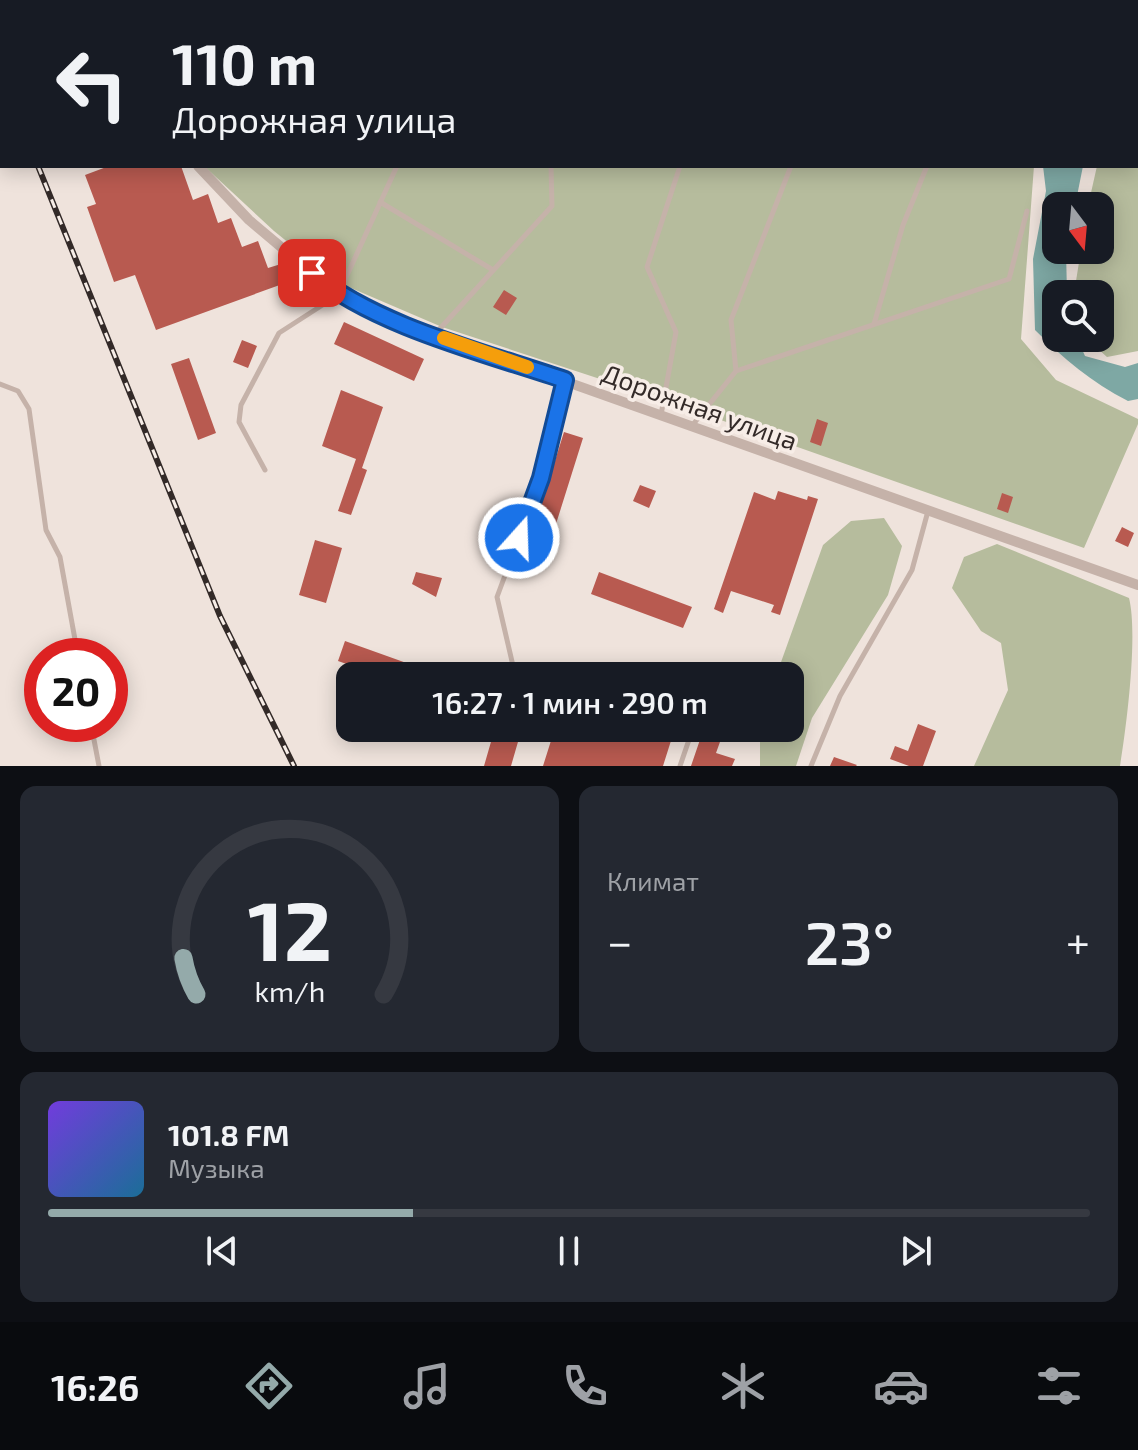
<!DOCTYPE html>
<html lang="ru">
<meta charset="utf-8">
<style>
:root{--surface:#171b24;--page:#242831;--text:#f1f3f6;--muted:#9ea1a6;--line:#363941;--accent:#94aaaa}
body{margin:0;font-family:"Exo 2",sans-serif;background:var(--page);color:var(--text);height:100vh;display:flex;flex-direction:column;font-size:30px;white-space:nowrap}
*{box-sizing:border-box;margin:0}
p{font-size:26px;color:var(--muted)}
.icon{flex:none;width:44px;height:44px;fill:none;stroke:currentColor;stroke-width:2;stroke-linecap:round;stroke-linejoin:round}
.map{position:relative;height:766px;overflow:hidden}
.drawer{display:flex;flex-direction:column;gap:20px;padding:20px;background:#0d0f14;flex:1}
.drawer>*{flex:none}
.hud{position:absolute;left:0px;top:0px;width:1138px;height:168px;box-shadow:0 4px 20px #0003;background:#171b24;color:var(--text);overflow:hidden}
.needle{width:52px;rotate:164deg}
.fabs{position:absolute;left:1042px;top:192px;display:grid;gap:16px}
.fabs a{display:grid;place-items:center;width:72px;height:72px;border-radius:16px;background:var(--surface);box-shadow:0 4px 20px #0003;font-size:40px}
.speed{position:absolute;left:24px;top:638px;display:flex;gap:16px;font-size:40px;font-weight:700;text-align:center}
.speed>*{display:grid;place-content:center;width:104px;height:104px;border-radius:50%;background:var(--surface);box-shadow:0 4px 20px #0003;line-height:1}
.speed .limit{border:12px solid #d22;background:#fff;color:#111}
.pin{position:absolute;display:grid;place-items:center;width:68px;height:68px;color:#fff;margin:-34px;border-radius:16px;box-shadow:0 4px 12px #0006}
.me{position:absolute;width:88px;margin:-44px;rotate:20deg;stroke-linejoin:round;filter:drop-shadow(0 0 6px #0008)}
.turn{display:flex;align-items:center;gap:28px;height:168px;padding:0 40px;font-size:36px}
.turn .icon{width:104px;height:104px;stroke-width:2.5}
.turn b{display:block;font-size:56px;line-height:68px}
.big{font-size:60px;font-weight:600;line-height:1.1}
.drawer .widget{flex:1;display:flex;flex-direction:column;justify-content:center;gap:12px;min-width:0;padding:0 28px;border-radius:16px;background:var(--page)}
.drawer .dial{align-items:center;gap:0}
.dial svg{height:208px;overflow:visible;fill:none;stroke:var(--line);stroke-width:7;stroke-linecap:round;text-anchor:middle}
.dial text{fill:var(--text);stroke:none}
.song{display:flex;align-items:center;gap:24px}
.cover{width:96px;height:96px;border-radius:12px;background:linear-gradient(135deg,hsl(260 70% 55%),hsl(200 70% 35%))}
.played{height:8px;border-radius:4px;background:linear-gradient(90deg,var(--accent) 35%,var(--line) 35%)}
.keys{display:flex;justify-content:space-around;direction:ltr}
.heat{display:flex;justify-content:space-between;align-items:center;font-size:44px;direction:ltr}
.drawer .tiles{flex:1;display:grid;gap:20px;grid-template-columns:1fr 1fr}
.widget:last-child{grid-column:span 2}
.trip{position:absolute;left:336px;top:662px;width:468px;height:80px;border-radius:16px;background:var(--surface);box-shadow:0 4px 20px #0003;font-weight:600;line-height:80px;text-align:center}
.tabs{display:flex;height:128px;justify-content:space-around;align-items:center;background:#090b0e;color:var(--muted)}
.tabs .icon{width:56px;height:56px}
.tabs .current{color:var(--accent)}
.tabs b{font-size:36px;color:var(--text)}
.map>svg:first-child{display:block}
.green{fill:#b6bc9d}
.water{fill:#7ea8a4}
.building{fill:#b85a50}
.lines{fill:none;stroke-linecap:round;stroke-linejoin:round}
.lane{stroke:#c5b2a9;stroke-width:5}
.street{stroke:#c5b2a9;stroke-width:10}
.rail-casing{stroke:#332a28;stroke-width:6}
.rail{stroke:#f7ede7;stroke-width:3;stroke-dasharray:9;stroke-linecap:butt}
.route-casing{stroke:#114b97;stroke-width:20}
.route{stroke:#1a73e8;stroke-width:14}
.slow{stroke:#f59e0b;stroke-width:14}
.labels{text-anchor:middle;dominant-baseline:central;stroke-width:7;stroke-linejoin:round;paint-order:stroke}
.street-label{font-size:26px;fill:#332a28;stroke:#f7ede7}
</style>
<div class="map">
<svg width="1138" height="766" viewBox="0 0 1138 766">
<rect width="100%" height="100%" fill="#efe3dc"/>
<path class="green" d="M 121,0 L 438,0 L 443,2 L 121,2 Z
M 557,0 L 1025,0 L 1025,2 L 548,2 Z
M 1138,12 L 1138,351 L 1107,357 L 1086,338 L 1100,338 L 1100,294 L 1078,294 L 1076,281 L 1081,250 L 1100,250 L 1100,206 L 1088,206 L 1097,166 L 1136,166 Z
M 204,166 L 1034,166 L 1021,339 L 1056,380 L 1138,419 L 1138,424 L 1084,548 L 664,400 L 442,327 L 337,282 L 274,231 Z
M 884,518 L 902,546 L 888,595 L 812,718 L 796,766 L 760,766 L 760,728 L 790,728 L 790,676 L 776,676 L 823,545 L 851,521 Z
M 997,544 L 1129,598 C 1138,634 1127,723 1120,766 L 974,766 L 1008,690 L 1001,643 L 981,631 L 952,588 L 964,557 Z"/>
<path class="water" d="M 1043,166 L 1083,166 L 1075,206 L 1056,206 L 1056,250 L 1066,250 L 1067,294 L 1056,294 L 1056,338 L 1077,338 L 1085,356 L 1125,367 L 1138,363 L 1138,399 L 1128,401 C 1091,382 1064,359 1035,330 L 1033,259 L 1046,191 Z"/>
<path class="building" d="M 109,166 L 181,166 L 193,200 L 208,194 L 218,223 L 231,218 L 242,247 L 258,241 L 268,268 L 281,264 L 288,282 L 156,330 L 135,275 L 114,282 L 87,207 L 96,204 L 85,175 Z
M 504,290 L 517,298 L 506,315 L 493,307 Z
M 344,322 L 424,359 L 414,381 L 334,344 Z
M 242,340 L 257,346 L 248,368 L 233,362 Z
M 189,358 L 216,433 L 198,440 L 171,364 Z
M 341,390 L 383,407 L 362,468 L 367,470 L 351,515 L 338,511 L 356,459 L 322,446 Z
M 817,419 L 828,423 L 821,446 L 810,442 Z
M 564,432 L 583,438 L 550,543 L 531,537 Z
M 640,485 L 656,491 L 649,508 L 633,501 Z
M 778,491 L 807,500 L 808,496 L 818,499 L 780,615 L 771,612 L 774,605 L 731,591 L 723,613 L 714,609 L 754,492 L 775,500 Z
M 1002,493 L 1013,497 L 1008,513 L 997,509 Z
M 1122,527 L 1134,533 L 1128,547 L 1115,541 Z
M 315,540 L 342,548 L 326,603 L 299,595 Z
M 416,572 L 442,578 L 436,597 L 412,584 Z
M 599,572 L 692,607 L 683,628 L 591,594 Z
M 345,641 L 440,675 L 440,676 L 381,676 L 338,661 Z
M 918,724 L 936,731 L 923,766 L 909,766 L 890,759 L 895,746 L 908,751 Z
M 401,728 L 422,728 L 417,742 L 398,736 Z
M 495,728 L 522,728 L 511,766 L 484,766 Z
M 555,728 L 675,728 L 663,766 L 543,766 Z
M 704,728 L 725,728 L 716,753 L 735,759 L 732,766 L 691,766 Z
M 834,757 L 857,765 L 856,766 L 830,766 Z"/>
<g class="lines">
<path class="lane" d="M 434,0 L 439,2
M 730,2 L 730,0
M 855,2 L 856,0
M 992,2 L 992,0
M 380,202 L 493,270
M 874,324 L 903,225 L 927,166
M 435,334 L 552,206 L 551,166
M 736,371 L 1009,279 L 1027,211
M 0,384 L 18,391 L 29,409 L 46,530 L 60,557 L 78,656
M 661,415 L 676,332 L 647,267 L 680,166
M 691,427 L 736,371 L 731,320 L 791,166
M 265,470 L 239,422 L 241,405 L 279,333 L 338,295 L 397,166
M 535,676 L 514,670 L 497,597 L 541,478 L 565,381
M 91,724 L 99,766
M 680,766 L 693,728
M 811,766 L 840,696 L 912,570 L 928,511"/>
<path class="street" d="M 117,0 L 117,2
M 198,166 L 249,220 L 338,295 L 435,335 L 1138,585"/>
<defs>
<path id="rail" d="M 0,69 L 2,74
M 38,166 L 220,616 L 294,766"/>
</defs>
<use href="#rail" class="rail-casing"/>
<use href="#rail" class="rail"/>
</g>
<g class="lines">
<defs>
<path id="route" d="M 312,273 C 375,326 486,353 565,380 L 541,478 L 519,538"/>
</defs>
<use href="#route" class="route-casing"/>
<use href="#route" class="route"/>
<path class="slow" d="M 444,338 L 527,367"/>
</g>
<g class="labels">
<g class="street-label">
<text transform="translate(700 406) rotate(20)">Дорожная улица</text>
</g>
</g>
</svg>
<div class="fabs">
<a><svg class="needle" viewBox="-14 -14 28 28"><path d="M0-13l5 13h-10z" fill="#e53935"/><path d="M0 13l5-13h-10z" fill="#9ea1a6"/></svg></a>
<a><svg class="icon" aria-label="search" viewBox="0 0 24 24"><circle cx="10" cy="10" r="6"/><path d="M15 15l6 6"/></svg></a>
</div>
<div class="speed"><div class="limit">20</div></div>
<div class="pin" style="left:312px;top:273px;background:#d93025"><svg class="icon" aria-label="arrive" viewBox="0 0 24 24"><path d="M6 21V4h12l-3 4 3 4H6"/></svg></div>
<svg class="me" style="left:519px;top:538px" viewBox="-20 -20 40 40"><circle r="17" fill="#1a73e8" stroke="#fff" stroke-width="3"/><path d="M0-11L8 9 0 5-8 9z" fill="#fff"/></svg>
<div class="trip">16:27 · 1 мин · 290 m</div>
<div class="hud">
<div class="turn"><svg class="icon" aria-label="left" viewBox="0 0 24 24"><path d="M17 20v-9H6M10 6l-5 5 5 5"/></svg><div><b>110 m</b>Дорожная улица</div></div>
</div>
</div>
<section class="drawer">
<div class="tiles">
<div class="widget dial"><svg viewBox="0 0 100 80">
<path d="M14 69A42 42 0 1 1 86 69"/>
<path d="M14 69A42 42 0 0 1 9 55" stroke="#94aaaa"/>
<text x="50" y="56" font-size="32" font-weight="700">12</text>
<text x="50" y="72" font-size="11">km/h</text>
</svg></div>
<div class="widget"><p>Климат</p>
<div class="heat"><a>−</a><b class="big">23°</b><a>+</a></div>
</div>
<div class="widget">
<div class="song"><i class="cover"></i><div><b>101.8 FM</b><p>Музыка</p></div></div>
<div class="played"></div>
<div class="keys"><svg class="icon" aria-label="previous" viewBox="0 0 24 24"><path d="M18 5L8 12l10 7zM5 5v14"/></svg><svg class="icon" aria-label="pause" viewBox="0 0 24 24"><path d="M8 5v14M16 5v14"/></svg><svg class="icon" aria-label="next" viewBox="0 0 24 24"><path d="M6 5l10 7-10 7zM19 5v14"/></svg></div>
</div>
</div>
</section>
<nav class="tabs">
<b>16:26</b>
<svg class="icon current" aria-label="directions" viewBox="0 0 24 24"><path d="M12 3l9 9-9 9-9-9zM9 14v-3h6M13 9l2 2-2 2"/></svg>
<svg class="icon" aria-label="music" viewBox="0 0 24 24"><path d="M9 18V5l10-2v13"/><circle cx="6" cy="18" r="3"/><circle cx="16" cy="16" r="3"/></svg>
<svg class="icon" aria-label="phone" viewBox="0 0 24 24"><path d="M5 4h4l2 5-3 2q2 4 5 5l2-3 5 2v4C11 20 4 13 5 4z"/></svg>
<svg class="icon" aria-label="climate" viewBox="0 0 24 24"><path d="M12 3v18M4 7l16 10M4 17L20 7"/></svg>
<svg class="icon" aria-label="car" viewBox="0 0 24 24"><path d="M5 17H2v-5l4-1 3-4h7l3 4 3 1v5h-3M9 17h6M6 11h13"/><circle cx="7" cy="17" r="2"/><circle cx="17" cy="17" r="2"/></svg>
<svg class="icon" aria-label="filters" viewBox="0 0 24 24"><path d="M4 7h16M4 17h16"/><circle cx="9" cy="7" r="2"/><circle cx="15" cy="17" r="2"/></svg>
</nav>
